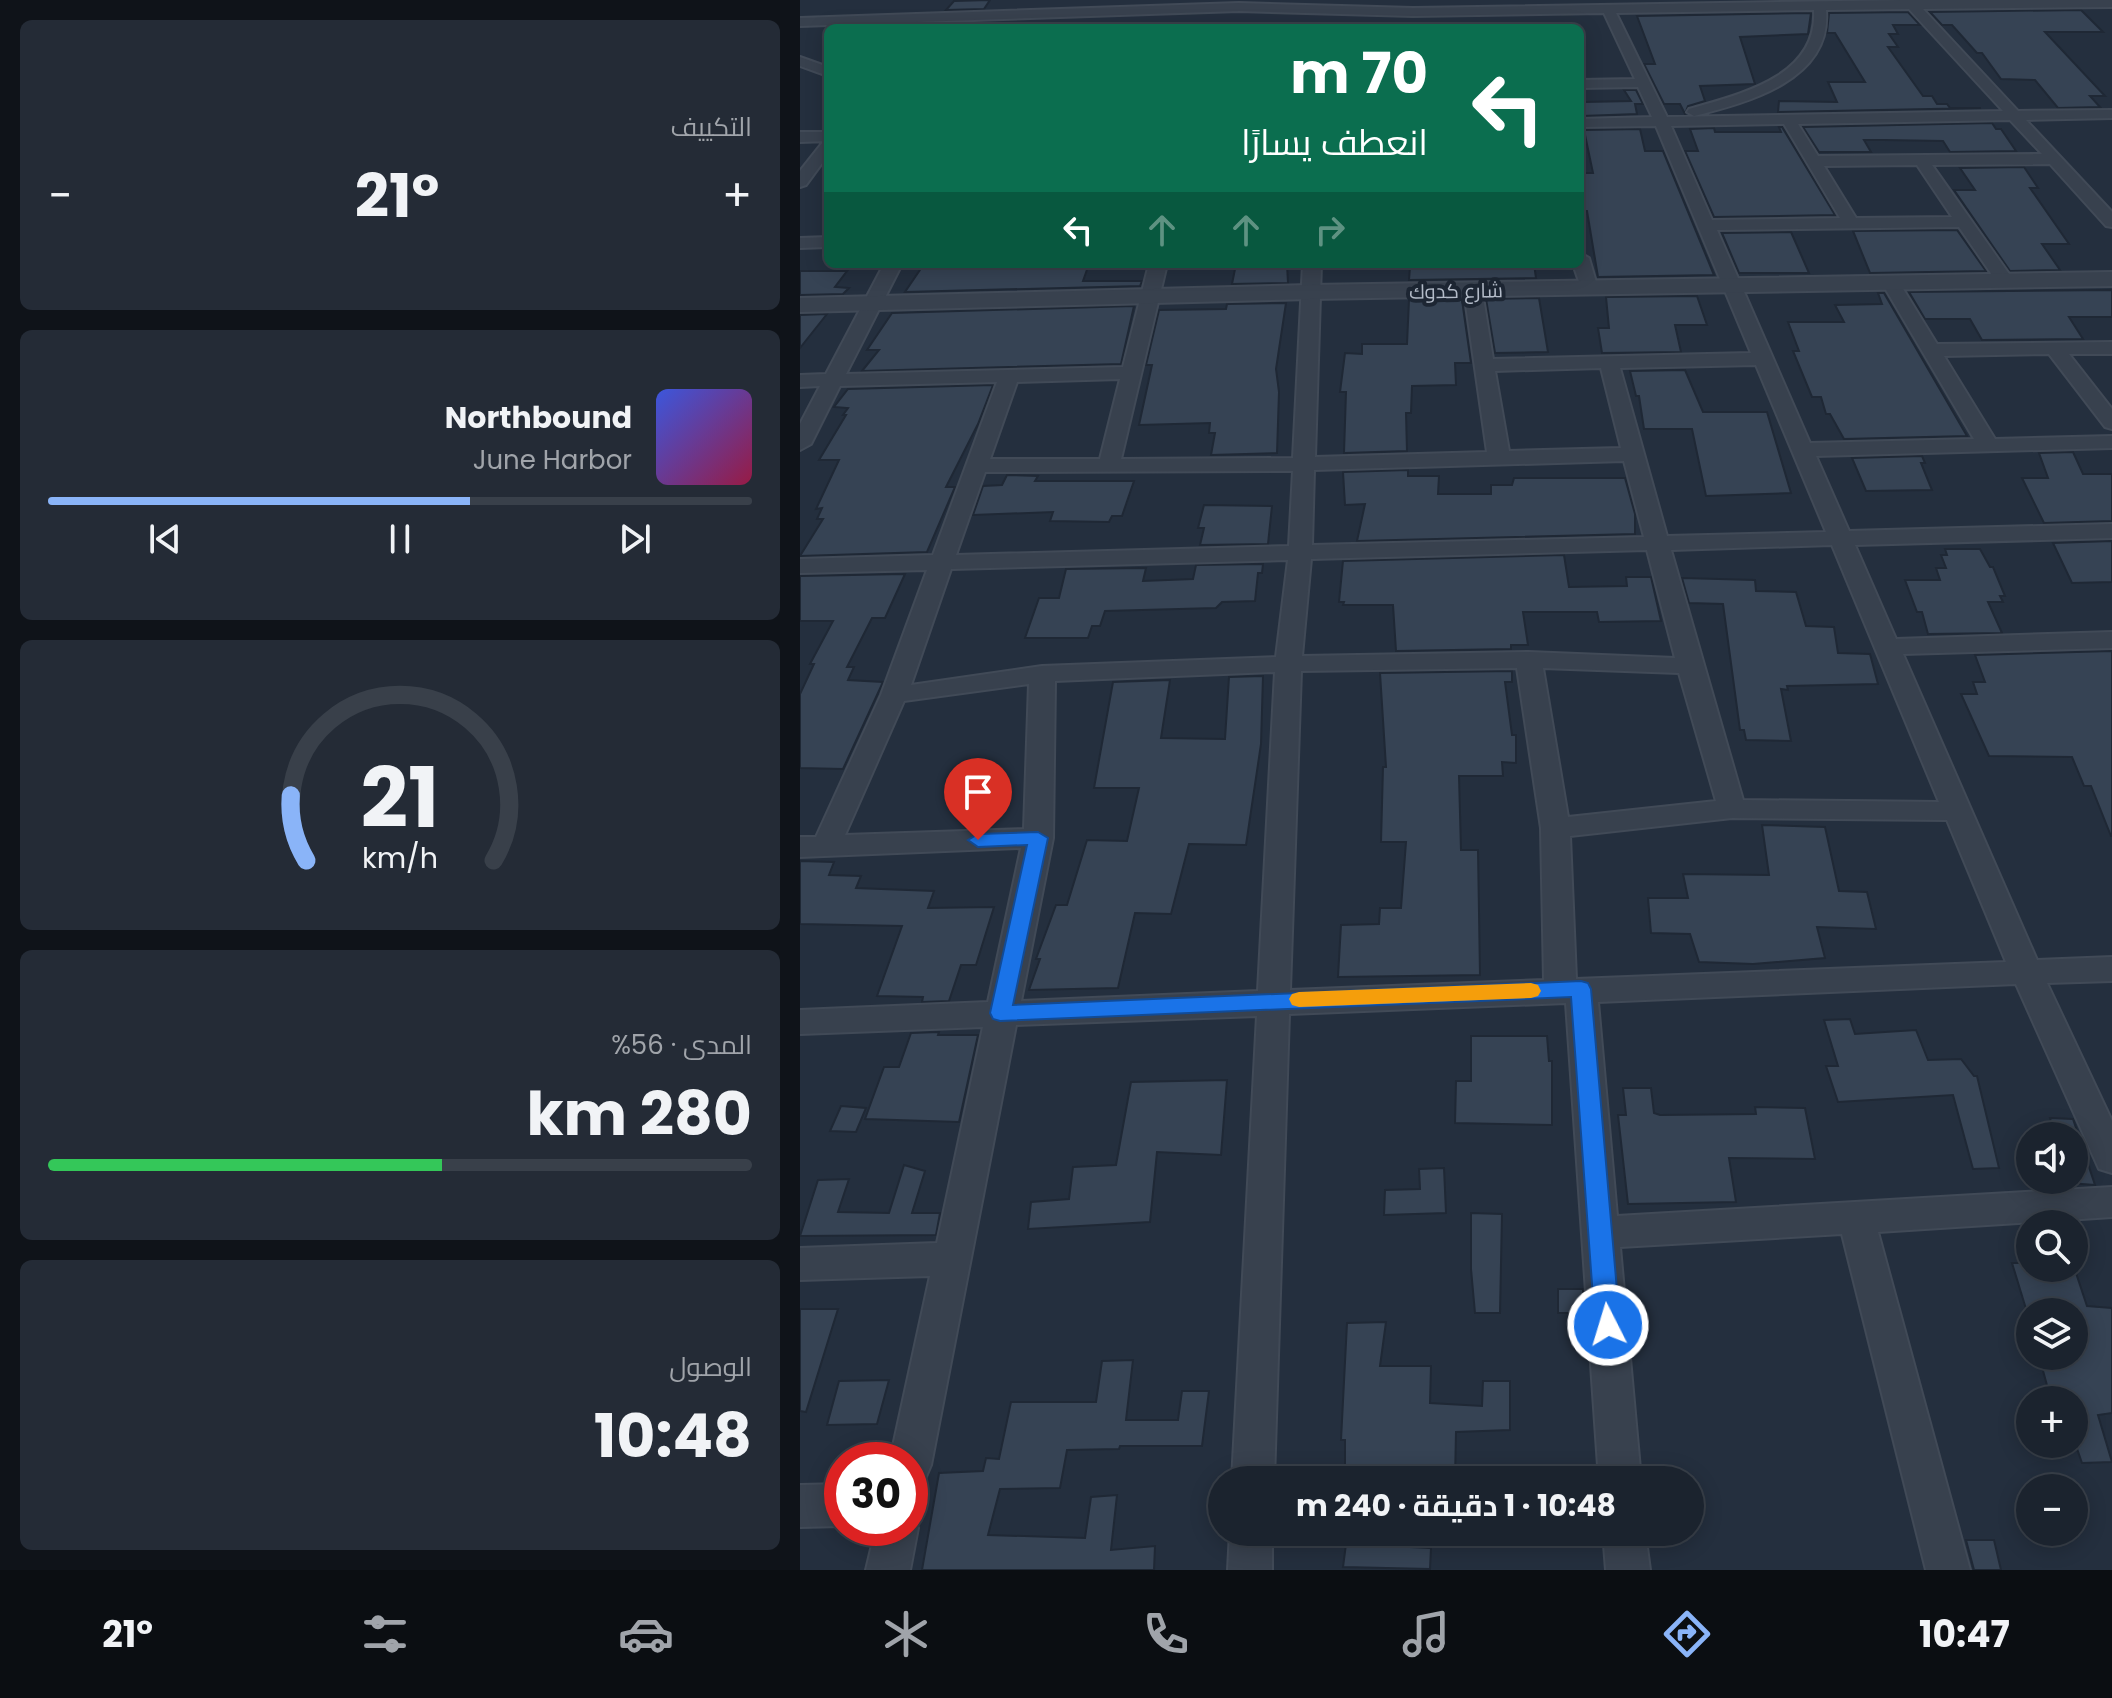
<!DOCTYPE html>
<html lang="ar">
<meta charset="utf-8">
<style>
:root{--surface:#1b232e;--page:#242b36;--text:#f1f3f6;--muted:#a0a4aa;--line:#39404a;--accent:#8ab4f8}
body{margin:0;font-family:Poppins,Cairo,sans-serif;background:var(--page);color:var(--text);direction:rtl;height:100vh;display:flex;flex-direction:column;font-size:30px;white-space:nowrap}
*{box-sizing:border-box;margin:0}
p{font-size:26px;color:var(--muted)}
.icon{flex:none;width:44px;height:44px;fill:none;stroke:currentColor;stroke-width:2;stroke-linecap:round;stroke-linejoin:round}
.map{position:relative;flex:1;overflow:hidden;direction:ltr}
.drawer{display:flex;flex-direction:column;gap:20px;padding:20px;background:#0f1319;width:800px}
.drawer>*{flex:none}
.top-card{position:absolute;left:24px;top:24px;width:760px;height:244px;border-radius:12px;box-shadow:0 4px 20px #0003,0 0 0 2px var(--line);direction:rtl;background:#0b6e4f;color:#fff;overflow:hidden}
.buttons{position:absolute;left:1216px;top:1122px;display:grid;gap:16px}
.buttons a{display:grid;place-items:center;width:72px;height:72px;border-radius:50%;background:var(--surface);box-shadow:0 4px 20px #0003,0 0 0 2px var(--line);font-size:40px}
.speed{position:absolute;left:24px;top:1442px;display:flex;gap:16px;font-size:40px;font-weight:700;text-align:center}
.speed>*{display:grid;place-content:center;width:104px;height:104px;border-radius:50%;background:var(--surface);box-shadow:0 4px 20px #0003,0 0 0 2px var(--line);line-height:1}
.speed .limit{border:12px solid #d22;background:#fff;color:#111}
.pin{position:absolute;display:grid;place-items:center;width:68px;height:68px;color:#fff;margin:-82px -34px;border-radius:50% 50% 50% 0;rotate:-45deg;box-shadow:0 0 8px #0007}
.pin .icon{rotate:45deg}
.me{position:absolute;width:88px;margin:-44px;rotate:355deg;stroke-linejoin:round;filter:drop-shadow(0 0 6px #0008)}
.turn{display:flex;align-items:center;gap:28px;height:168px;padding:0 24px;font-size:36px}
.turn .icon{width:104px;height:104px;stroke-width:2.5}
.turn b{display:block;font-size:56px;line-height:68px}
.lanes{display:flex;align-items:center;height:76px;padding:0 24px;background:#0003;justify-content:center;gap:40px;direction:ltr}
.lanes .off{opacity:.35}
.big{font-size:60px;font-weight:700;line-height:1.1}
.drawer .card{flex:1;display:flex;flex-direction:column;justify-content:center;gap:12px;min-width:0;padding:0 28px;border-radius:12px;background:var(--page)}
.drawer .dial{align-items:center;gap:0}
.dial svg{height:208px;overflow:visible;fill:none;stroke:var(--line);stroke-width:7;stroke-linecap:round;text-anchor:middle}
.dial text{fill:var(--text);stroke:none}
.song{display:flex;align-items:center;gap:24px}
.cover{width:96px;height:96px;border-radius:12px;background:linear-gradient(135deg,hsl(230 70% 55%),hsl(340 70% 35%))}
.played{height:8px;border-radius:4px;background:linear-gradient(90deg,var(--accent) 60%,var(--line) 60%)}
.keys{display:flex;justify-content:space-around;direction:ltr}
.heat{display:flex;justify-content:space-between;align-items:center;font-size:44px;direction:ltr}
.charge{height:12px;border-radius:6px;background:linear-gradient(90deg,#34c759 56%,var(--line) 0)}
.trip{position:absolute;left:408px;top:1466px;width:496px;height:80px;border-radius:40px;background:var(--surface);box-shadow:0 4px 20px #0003,0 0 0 2px var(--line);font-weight:700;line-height:80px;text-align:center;direction:rtl}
.tab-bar{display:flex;height:128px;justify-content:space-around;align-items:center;background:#0b0e12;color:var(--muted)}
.tab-bar .icon{width:56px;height:56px}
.tab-bar .on{color:var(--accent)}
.tab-bar b{font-size:36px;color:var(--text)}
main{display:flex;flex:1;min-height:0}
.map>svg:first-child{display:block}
.building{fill:#364354;stroke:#1f2835;stroke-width:2}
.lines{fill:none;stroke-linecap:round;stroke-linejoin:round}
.minor-casing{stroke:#414a57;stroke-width:4}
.tertiary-casing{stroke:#414a57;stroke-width:4}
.minor{fill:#38414e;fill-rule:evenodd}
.tertiary{fill:#38414e;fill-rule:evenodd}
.route{fill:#1a73e8;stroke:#114b97;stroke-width:2}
.slow{fill:#f59e0b}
.labels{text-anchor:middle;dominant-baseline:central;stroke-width:8;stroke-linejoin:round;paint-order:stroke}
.far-street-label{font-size:20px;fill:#b4bcc9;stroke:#1d2633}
</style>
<main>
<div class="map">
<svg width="1312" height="1570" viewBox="0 0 1312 1570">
<rect width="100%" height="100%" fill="#242f3e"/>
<path class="building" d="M 190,0 L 184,9 L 146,10 L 154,1 Z
M 1281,10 L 1303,32 L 1245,32 L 1305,96 L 1290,96 L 1300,107 L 1258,108 L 1235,80 L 1201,79 L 1182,53 L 1177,53 L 1152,25 L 1142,25 L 1130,12 Z
M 1108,12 L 1120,25 L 1093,25 L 1098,34 L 1089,34 L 1098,47 L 1088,47 L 1123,96 L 1132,96 L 1137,104 L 1147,104 L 1150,108 L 1181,108 L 978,112 L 979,101 L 1037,102 L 1028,82 L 1065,82 L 1035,33 L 1027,33 L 1029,13 Z
M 1011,13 L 1008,34 L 940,37 L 955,84 L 900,86 L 905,101 L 888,106 L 885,114 L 880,104 L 864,104 L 844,64 L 855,64 L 837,16 Z
M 824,90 L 836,90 L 843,104 L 835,104 L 837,114 L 782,116 L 785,114 L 784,102 L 831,101 Z
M 1192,123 L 1196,129 L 1201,129 L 1216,151 L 1150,152 L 1143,141 L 1083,140 L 1064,140 L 1071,152 L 1019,152 L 1003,127 Z
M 979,127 L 982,127 L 1035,215 L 914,217 L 885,151 L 898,151 L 890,129 L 914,128 L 915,132 L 981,132 Z
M 840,129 L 845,151 L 863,151 L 914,275 L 798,277 L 787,211 L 780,211 L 780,173 L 793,173 L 784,130 Z
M 1224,167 L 1238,188 L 1230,188 L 1269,244 L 1242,244 L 1260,270 L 1210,271 L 1154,190 L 1175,190 L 1160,168 Z
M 1157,230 L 1186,271 L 1070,273 L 1053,231 Z
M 991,232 L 1009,273 L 939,273 L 922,233 Z
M 124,264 L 289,264 L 283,281 L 342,281 L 340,286 L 105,292 Z
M 436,264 L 487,264 L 488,283 L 432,284 Z
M 662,264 L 734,264 L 736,278 L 609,280 L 610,267 Z
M 0,271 L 47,271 L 35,287 L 49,288 L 43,294 L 0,295 Z
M 1312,290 L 1312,317 L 1269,317 L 1283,339 L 1182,340 L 1170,319 L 1125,319 L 1109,292 Z
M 1078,293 L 1084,293 L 1167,436 L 1044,439 L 1030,414 L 1026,414 L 1021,397 L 1012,397 L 993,351 L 999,351 L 988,322 L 1044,322 L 1035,305 L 1082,304 Z
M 897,296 L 907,325 L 875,325 L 881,352 L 802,353 L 798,328 L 809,328 L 806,297 Z
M 739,298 L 748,352 L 695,353 L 686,299 Z
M 609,300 L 662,300 L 671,363 L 655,363 L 656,385 L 612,386 L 611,413 L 606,413 L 607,451 L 544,453 L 546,392 L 540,392 L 545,353 L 562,354 L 562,344 L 607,344 Z
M 486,303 L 476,369 L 479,392 L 477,453 L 411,455 L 415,433 L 409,433 L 410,423 L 339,425 L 352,365 L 346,365 L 359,310 L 426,309 L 427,304 Z
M 334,306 L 321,364 L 62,371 L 79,350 L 67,350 L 92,313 Z
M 27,314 L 0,348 L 0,315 Z
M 885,370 L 903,412 L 967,412 L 991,493 L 906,496 L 892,429 L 844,429 L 839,396 L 836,396 L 830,371 Z
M 193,385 L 178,424 L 146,487 L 155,487 L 127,552 L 0,556 L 23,519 L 17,519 L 22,508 L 16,509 L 39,460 L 19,460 L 46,415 L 43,415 L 48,408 L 34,407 L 48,389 Z
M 1273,452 L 1283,474 L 1312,474 L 1312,521 L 1244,523 L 1222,478 L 1248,478 L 1239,453 Z
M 1122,456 L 1125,463 L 1121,463 L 1132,490 L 1066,491 L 1052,458 Z
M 608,470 L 608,476 L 639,476 L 638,494 L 691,494 L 691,485 L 712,485 L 714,478 L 825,478 L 835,514 L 835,534 L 557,541 L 565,504 L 545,505 L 543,472 Z
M 207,475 L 238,476 L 235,481 L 334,481 L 322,516 L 312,516 L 309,522 L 250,521 L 253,512 L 173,515 L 183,486 L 202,485 Z
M 404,505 L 472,506 L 468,544 L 400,545 L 404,528 L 398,528 Z
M 1312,541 L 1312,582 L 1272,583 L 1253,543 Z
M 1145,549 L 1180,549 L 1190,567 L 1193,567 L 1205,596 L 1200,596 L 1203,602 L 1188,602 L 1202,633 L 1128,634 L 1122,612 L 1117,612 L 1105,580 L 1140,580 L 1136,568 L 1146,568 L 1141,555 L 1147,555 Z
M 764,555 L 769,587 L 827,586 L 826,577 L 851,577 L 861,621 L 799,622 L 797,612 L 723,612 L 728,645 L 711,645 L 711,649 L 596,651 L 593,605 L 543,605 L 544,602 L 539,602 L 543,561 Z
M 463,564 L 462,573 L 458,573 L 455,601 L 422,602 L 416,608 L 305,611 L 300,626 L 292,626 L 288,638 L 225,638 L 239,598 L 259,598 L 266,569 L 346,568 L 343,581 L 393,579 L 396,565 Z
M 105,574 L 85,618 L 72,618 L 47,667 L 54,667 L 48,680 L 83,682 L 43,769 L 0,768 L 0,694 L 14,664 L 10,664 L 33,621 L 0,621 L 0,576 Z
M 882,578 L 955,580 L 956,591 L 996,592 L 1006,626 L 1034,627 L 1038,653 L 1070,654 L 1078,684 L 987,686 L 988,690 L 981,689 L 991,741 L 946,740 L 944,730 L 940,730 L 923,604 L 889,603 Z
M 1312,651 L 1312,836 L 1311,836 L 1291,786 L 1284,786 L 1272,757 L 1189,756 L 1161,694 L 1177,694 L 1173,682 L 1185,682 L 1175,655 Z
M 712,671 L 712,682 L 705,682 L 712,735 L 716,735 L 716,763 L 702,762 L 703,776 L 659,776 L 661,850 L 678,850 L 680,975 L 538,977 L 541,925 L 579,924 L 580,908 L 601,908 L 606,842 L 581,842 L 583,767 L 586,767 L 580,673 Z
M 463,676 L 461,744 L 446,845 L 389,844 L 371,914 L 335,913 L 318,988 L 229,990 L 240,959 L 236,959 L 256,905 L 267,905 L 287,840 L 327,841 L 339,788 L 294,788 L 313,682 L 370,680 L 361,738 L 425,739 L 429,677 Z
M 962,825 L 1025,827 L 1039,891 L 1067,892 L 1076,929 L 1017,927 L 1025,958 L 953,964 L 899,962 L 890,934 L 851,933 L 848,898 L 888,898 L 883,874 L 969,875 Z
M 0,861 L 34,862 L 29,875 L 61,876 L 56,888 L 134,891 L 128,908 L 194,907 L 176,965 L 161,965 L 149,1001 L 122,1002 L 123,997 L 77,996 L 102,926 L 0,924 Z
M 1050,1019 L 1055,1034 L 1116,1030 L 1128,1060 L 1161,1059 L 1174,1076 L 1177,1076 L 1199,1168 L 1173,1169 L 1153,1095 L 1038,1102 L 1026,1066 L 1038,1066 L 1024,1020 Z
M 139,1032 L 138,1035 L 178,1035 L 159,1122 L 65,1119 L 84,1067 L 99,1067 L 111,1033 Z
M 671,1036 L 747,1036 L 749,1061 L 752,1061 L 752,1125 L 655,1123 L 656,1081 L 671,1081 Z
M 427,1080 L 421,1155 L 357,1152 L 350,1222 L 228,1229 L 231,1202 L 269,1199 L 273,1167 L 316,1165 L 331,1082 Z
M 823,1088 L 851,1088 L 854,1113 L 860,1115 L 956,1114 L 955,1107 L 1005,1108 L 1015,1159 L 929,1158 L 936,1202 L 828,1204 L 818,1115 L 826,1115 Z
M 41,1106 L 66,1108 L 56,1132 L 30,1131 Z
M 1250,1118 L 1273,1119 L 1295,1185 L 1269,1183 L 1268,1180 L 1274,1180 L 1274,1136 L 1255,1136 Z
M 104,1165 L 125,1171 L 112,1213 L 140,1213 L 136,1235 L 0,1236 L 18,1180 L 49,1179 L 38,1212 L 89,1213 Z
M 644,1168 L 646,1213 L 584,1215 L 585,1190 L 620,1189 L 619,1169 Z
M 671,1213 L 702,1214 L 700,1313 L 675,1313 L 671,1269 Z
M 1212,1263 L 1230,1263 L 1230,1268 L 1274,1267 L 1287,1306 L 1312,1308 L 1312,1413 L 1298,1415 L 1312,1462 L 1282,1463 L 1274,1440 L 1274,1400 L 1251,1400 L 1239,1356 L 1274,1356 L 1274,1312 L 1230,1312 L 1230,1322 Z
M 758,1289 L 783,1289 L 783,1313 L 758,1313 Z
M 0,1309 L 38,1309 L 6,1412 L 0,1411 Z
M 586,1322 L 580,1366 L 631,1366 L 630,1403 L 682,1406 L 683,1381 L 710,1381 L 710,1430 L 656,1432 L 655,1480 L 611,1480 L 612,1466 L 545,1466 L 545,1440 L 541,1440 L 547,1323 Z
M 333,1360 L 326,1420 L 378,1420 L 382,1391 L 409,1391 L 402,1446 L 320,1446 L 319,1449 L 267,1450 L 260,1488 L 200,1489 L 188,1535 L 285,1538 L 291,1497 L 317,1495 L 311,1550 L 355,1546 L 354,1570 L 122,1570 L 139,1473 L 183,1471 L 186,1458 L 199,1459 L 211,1402 L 296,1402 L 302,1361 Z
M 89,1380 L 77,1424 L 27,1425 L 39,1381 Z
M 1166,1540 L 1194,1540 L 1201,1570 L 1174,1570 Z
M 546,1544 L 631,1548 L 630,1569 L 543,1567 Z"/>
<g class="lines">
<defs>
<path id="minor" d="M 1102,0 L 1312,0 L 1312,7 L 1123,9 L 1218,111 L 1312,110 L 1312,118 L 1226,120 L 1312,212 L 1312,227 L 1306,226 L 1250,164 L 1132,165 L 1214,281 L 1205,286 L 1199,285 L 1159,227 L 917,230 L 1010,443 L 1174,439 L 1082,283 L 1085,279 L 1097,279 L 1137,344 L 1312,342 L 1312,354 L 1269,354 L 1312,409 L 1312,429 L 1305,427 L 1249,354 L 1144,356 L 1195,439 L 1312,436 L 1312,448 L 1016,456 L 1049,531 L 1312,524 L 1312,538 L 1055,545 L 1096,639 L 1312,632 L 1312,648 L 1103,654 L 1237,960 L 1312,957 L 1312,981 L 1247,983 L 1312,1121 L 1312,1173 L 1299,1169 L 1216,984 L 798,1002 L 817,1216 L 1312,1187 L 1312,1217 L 1078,1232 L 1170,1570 L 1126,1570 L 1042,1234 L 820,1247 L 841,1480 L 799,1480 L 766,1003 L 489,1014 L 474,1480 L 432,1480 L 457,1016 L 216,1025 L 131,1465 L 125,1479 L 110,1485 L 110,1460 L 90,1460 L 130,1276 L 0,1280 L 0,1248 L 137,1243 L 183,1027 L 0,1034 L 0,1010 L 188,1002 L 221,848 L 0,857 L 0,837 L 16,837 L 81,695 L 127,570 L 0,573 L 0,559 L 133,555 L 197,382 L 40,386 L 11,444 L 0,450 L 0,424 L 20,386 L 0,387 L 0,375 L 26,374 L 84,264 L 102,264 L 46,374 L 323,367 L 349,264 L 367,264 L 321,459 L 493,458 L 503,264 L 521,264 L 515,457 L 687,452 L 664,291 L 673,286 L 682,291 L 693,359 L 951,353 L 856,126 L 780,127 L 780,119 L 852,117 L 838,87 L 780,88 L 780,80 L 835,79 L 804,13 L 613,16 L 439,11 L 0,26 L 0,18 L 439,3 L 613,8 ZM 1109,9 L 1203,111 L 867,117 L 816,13 L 1014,10 C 1018,77 940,94 889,109 L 887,112 L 894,116 C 949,102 1032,80 1026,10 ZM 1210,120 L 1242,154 L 1018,156 L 998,124 ZM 984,124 L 1040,218 L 912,220 L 871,126 ZM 1117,165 L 1152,217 L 1056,218 L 1024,166 ZM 956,365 L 1026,532 L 867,536 L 820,368 ZM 801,368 L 821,448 L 709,451 L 695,371 ZM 320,379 L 300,459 L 190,459 L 217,382 ZM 824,461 L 844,537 L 512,545 L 514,470 ZM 493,471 L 489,546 L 156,555 L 185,472 ZM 1032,545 L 1139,802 L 943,800 L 871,550 ZM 847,550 L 875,658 L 729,652 L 502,656 L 511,559 ZM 488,560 L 476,657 L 242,666 L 111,685 L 151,569 ZM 717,668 L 741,828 L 744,980 L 490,990 L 501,671 ZM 743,668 L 879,673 L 916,801 L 768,817 ZM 475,672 L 458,991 L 221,1001 L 253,838 L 255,681 ZM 229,684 L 224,829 L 45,835 L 104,701 ZM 932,818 L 1147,820 L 1206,962 L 776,979 L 770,836 Z
M 0,57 L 28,67 L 28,76 L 0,66 Z
M 0,132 L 28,132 L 28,155 L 6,185 L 0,187 L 0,171 L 23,142 L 28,141 L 0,142 Z
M 28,237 L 28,247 L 0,248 L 0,238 Z
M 780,253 L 789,258 L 798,289 L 795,293 L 783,293 L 773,264 L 780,264 Z
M 42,1484 L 42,1526 L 0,1527 L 0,1485 Z
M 110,1512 L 118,1528 L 110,1570 L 66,1570 L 76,1528 L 110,1528 Z
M 430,1532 L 472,1532 L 472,1570 L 428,1570 Z
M 803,1532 L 845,1532 L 850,1570 L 806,1570 Z"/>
<path id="tertiary" d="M 1312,272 L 1312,286 L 510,299 L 0,312 L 0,298 L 510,285 Z"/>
</defs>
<use href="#minor" class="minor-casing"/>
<use href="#tertiary" class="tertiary-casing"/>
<use href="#minor" class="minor"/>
<use href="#tertiary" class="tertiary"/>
</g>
<path class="route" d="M 238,832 L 248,838 L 213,1005 L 781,981 L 788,983 L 791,989 L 820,1325 L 817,1333 L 808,1337 L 799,1333 L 795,1325 L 771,997 L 200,1021 L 193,1019 L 190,1013 L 227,845 L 178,847 L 168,840 L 178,834 Z"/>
<path class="slow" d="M 731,983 L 738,985 L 741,991 L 738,996 L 731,998 L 499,1007 L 492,1005 L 489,999 L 492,994 L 499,992 Z"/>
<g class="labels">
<g class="far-street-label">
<text transform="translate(656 291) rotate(-1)">شارع كدوك</text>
</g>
</g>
</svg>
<div class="buttons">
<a><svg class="icon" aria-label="sound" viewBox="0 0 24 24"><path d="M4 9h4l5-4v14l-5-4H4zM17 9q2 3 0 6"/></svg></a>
<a><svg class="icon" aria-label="search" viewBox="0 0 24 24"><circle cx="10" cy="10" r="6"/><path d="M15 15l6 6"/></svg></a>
<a><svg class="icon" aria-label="layers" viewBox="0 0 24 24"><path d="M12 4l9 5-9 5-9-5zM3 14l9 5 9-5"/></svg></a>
<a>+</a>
<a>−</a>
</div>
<div class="speed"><div class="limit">30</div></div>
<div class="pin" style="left:178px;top:840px;background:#d93025"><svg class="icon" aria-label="arrive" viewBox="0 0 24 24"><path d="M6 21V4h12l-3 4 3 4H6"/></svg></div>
<svg class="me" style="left:808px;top:1325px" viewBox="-20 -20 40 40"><circle r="17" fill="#1a73e8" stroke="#fff" stroke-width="3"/><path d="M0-11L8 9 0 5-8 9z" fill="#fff"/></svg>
<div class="trip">10:48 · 1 دقيقة · 240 m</div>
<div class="top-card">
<div class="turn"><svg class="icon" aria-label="left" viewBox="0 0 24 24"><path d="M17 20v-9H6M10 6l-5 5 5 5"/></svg><div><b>70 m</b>انعطف يسارًا</div></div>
<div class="lanes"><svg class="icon" aria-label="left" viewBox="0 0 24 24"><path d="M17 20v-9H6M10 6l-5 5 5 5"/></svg><svg class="icon off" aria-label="ahead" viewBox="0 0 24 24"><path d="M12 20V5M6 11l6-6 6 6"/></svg><svg class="icon off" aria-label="ahead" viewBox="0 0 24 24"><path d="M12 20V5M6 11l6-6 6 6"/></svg><svg class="icon off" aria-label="right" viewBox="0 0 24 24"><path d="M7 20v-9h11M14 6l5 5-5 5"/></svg></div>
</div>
</div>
<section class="drawer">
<div class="card"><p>التكييف</p>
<div class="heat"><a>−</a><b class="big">21°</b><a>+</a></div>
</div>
<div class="card">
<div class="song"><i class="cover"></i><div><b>Northbound</b><p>June Harbor</p></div></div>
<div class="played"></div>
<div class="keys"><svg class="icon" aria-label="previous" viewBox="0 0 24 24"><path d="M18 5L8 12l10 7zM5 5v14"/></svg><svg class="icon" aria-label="pause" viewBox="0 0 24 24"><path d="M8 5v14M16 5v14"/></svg><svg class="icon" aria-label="next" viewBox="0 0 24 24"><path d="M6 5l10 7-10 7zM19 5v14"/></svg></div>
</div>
<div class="card dial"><svg viewBox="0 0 100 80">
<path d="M14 69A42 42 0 1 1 86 69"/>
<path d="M14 69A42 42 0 0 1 8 44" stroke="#8ab4f8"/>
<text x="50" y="56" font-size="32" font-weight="700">21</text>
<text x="50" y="72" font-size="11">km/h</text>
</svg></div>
<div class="card"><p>المدى · 56%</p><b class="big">280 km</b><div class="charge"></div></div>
<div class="card"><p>الوصول</p><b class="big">10:48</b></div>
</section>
</main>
<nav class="tab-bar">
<b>10:47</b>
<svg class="icon on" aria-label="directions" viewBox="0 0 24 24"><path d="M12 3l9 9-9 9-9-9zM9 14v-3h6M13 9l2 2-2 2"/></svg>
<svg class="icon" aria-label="music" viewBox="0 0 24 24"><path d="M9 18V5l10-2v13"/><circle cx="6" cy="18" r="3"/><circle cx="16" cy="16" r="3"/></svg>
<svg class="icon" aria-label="phone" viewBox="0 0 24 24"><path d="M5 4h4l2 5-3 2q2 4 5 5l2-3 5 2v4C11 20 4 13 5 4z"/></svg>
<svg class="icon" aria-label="climate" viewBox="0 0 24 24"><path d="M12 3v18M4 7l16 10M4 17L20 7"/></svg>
<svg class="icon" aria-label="car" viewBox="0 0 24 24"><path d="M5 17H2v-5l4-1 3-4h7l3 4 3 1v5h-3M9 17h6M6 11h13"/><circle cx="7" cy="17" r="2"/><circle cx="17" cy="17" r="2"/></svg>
<svg class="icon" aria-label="filters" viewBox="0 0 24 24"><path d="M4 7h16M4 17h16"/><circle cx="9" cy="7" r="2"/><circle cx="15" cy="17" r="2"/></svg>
<b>21°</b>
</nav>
